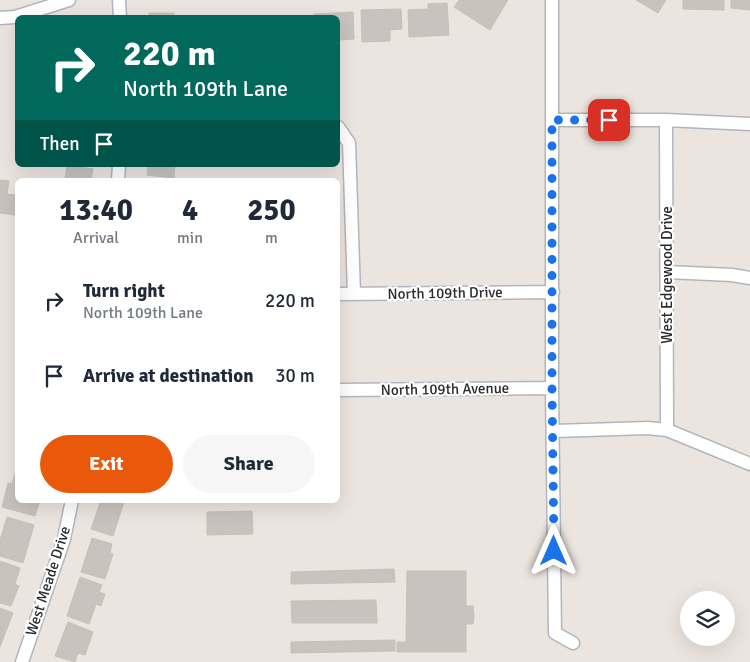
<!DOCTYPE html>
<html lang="en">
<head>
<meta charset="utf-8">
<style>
  :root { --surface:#fff; --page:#f6f6f7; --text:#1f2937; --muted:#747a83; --accent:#ea580c }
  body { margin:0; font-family:Signika,sans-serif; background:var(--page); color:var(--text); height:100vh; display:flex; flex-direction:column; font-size:19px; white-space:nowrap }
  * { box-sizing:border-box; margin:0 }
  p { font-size:16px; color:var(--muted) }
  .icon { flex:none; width:28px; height:28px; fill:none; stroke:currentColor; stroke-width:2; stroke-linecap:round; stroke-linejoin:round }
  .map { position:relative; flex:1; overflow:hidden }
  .panel { position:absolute; left:15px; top:178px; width:325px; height:325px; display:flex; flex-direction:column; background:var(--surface); border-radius:8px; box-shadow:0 5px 20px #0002 }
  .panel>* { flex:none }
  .top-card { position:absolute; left:15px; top:15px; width:325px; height:152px; border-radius:8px; box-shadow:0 5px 20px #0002; background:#00695c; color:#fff; overflow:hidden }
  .controls { position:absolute; left:680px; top:591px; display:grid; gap:10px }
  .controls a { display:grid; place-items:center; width:55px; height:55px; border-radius:50%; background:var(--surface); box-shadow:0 5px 20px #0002; font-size:25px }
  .pin { position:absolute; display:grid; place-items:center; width:42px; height:42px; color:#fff; margin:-21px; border-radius:10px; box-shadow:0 2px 8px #0006 }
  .me { position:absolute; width:55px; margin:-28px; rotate:0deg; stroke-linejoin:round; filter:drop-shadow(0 0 4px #0008) }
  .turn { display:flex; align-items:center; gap:18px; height:105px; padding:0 25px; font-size:22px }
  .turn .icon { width:65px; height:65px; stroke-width:2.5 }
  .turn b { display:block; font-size:35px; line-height:42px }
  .then { display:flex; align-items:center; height:48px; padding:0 25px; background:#0003; gap:10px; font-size:19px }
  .eta { display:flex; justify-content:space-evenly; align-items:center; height:85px; text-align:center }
  .eta b { font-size:30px; font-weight:700; line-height:35px }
  .button { display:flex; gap:10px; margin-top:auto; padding:10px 25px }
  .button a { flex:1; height:58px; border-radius:30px; background:var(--accent); color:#fff; font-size:20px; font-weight:700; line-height:58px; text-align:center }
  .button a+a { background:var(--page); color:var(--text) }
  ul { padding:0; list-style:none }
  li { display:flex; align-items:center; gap:15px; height:75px; padding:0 25px }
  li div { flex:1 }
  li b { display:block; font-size:19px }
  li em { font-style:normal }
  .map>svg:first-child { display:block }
</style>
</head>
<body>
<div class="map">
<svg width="750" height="662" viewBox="0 0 750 662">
  <rect width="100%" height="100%" fill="#ece5df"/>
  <path fill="#c8c3bd" stroke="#c7c0b8" d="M459 0H508L490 30 454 7Z
    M636 0H666L658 13Z
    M683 0H724V10L683 9Z
    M731 0H750V10L731 8Z
    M447 3 449 35 409 37 408 10 428 9V4Z
    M401 9 402 29 390 30V41L362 42 361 10Z
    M353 12 354 39 338 40V18H314V14Z
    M149 13H174V18H149Z
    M67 165 93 169 91 180H65Z
    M148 165H175L174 178 147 175Z
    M0 180 9 181 7 194 18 195 16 215 0 213Z
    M16 471H18V500H40L35 516 2 507 8 483 12 484Z
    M101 500H118L124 502 113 536 91 529Z
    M252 511 253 534 207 535V512Z
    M7 517 34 525 23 563 0 556V540Z
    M92 538 112 544 110 553 113 554 105 579 81 572Z
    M0 561 20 568 15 584 19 586 11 606 0 603Z
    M394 569 395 582 291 584V572Z
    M407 571H466V606H473L474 616 473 624H466V652H397V642H406Z
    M80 577 102 585 99 592 105 594 101 606 96 604 89 624 67 616Z
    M376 600 377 623H292L291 601Z
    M0 608 13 613 0 647Z
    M68 622 93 632 85 655 78 653 75 662 55 656Z
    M395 640V651L291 653V642Z"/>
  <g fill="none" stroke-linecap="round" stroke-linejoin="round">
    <g stroke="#b2b5bd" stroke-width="15">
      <path id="street" d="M119 0 120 18
        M552 0V388L555 633 573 643
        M0 18 15 17 69 0
        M552 120H666L750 124
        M666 120 667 430
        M338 127 349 143 354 294
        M118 180 119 165
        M667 272 732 275 750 278
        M338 294 553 292
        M338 390 552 388
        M554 431 648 428 667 430 750 464
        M22 662 64 539 72 500"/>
    </g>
    <use href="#street" stroke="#fff" stroke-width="12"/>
  </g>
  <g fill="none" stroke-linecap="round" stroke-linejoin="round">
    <path stroke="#1a73e8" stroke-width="9" stroke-dasharray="0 16.2" d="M554 551 552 388V120H609"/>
  </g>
  <g text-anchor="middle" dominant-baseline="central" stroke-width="4.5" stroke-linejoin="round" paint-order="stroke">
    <g font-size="15" fill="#2b2b2b" stroke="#fff">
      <text transform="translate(667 275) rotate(-90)">West Edgewood Drive</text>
      <text transform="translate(445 293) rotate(-1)">North 109th Drive</text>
      <text transform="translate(445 389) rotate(-1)">North 109th Avenue</text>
      <text transform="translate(48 581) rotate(-72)">West Meade Drive</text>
    </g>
  </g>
</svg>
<div class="controls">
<a><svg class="icon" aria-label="layers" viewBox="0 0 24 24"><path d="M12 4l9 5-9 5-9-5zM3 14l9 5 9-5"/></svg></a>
</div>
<div class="pin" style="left:609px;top:120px;background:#d93025"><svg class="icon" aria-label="arrive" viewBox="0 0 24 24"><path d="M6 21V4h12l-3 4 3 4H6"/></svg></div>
<svg class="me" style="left:554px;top:551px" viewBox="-20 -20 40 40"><path d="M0-17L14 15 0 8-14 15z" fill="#1a73e8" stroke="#fff" stroke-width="4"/></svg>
<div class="top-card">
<div class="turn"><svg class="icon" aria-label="right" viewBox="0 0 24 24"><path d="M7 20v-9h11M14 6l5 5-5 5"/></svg><div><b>220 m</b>North 109th Lane</div></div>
<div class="then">Then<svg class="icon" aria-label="arrive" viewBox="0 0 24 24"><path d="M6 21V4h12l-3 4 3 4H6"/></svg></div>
</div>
<section class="panel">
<div class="eta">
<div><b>13:40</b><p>Arrival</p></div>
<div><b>4</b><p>min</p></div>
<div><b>250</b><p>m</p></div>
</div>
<ul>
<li><svg class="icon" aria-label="right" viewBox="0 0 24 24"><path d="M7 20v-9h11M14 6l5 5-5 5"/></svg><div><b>Turn right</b><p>North 109th Lane</p></div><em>220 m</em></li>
<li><svg class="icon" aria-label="arrive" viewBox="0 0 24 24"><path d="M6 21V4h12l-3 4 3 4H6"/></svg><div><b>Arrive at destination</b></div><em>30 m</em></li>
</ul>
<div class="button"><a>Exit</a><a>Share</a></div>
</section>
</div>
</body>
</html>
